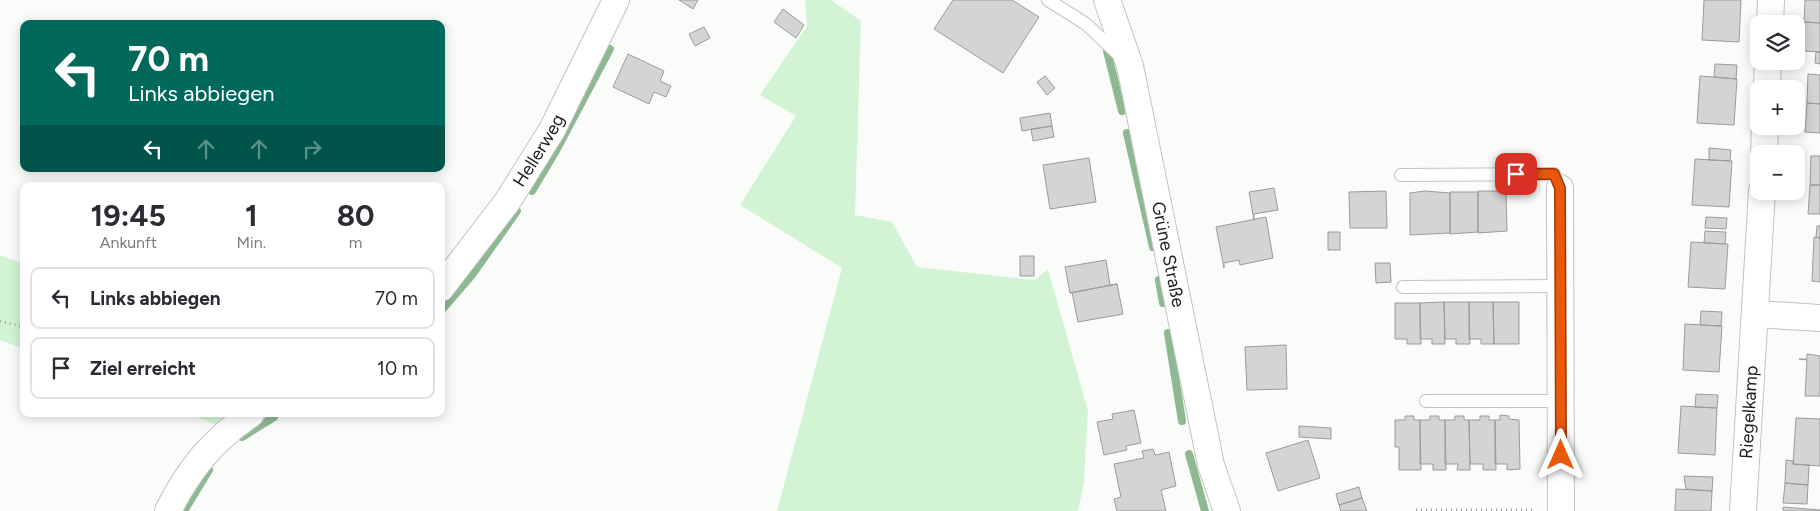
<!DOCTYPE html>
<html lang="de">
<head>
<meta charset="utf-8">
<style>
  :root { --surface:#fff; --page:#f7f7f7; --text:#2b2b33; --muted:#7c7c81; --line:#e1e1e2 }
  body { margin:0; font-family:Figtree,sans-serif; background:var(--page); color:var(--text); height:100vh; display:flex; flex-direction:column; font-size:19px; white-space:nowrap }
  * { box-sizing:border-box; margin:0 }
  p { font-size:16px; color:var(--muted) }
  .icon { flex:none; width:28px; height:28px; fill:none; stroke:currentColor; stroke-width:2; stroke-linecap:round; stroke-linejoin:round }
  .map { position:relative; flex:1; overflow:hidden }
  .sheet { position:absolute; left:20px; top:182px; width:425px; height:235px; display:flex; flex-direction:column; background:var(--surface); border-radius:10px; box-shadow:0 2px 12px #0003 }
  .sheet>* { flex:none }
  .top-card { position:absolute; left:20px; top:20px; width:425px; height:152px; border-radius:10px; box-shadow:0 2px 12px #0003; background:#00695c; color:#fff; overflow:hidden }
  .buttons { position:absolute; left:1750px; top:15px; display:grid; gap:10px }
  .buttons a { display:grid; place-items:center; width:55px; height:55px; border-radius:10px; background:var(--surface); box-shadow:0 2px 12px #0003; font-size:25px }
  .pin { position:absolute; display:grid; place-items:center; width:42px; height:42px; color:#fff; margin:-21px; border-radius:10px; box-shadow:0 2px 8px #0006 }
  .me { position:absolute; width:55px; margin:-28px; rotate:0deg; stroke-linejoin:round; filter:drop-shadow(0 0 4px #0008) }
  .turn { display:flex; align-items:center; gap:18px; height:105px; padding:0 25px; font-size:22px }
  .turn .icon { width:65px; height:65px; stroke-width:2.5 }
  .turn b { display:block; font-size:35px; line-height:42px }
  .lanes { display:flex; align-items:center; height:48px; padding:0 25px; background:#0003; justify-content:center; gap:25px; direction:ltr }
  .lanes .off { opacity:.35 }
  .eta { display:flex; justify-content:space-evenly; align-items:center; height:85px; text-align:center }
  .eta b { font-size:30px; font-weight:700; line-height:35px }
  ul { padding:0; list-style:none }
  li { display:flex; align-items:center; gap:15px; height:62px; margin:0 10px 8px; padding:0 15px; border:2px solid var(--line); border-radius:10px }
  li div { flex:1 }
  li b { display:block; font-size:19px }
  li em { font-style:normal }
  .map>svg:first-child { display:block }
</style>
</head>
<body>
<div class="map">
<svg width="1820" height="511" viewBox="0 0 1820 511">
  <rect width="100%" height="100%" fill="#f9fcf9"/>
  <path fill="#d3f4d4" d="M805 0H831L861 21 855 215 892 222 917 267 1035 280 1048 269 1088 411 1084 482 1078 511H777L842 268 740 205 796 116 760 95 807 26Z
    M0 255 24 264V349L0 340Z
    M189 414H232L215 424Z"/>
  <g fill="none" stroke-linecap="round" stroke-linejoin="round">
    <path stroke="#8eb891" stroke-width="8" d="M1107 51 1122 111
      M1127 133 1153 247
      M532 191 557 149 610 49
      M1159 280 1163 303
      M441 311 472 275 517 211
      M1168 333 1182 421
      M242 437 274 417
      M1189 454 1205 511
      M184 511 209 470"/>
  </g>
  <path fill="#d2d5d2" stroke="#9a9c9a" d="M679 0H698L693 9Z
    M953 0H1012L1039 17 1003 73 934 29Z
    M1704 0H1741L1739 42 1702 40Z
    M1805 0H1820V23L1804 22Z
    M783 9 804 25 796 38 774 22Z
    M1804 22 1820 23V52L1802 51Z
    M704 27 710 38 695 46 689 34Z
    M1816 52H1820V64L1815 63Z
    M628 54 664 71 660 81 671 86 666 97 654 92 649 104 613 87Z
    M1715 64 1737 65 1736 79 1714 77Z
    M1808 74 1820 75V104L1807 103Z
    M1045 76 1055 88 1047 95 1037 82Z
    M1700 76 1737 79 1734 125 1697 123Z
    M1807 103 1820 104V133L1805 132Z
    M1050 113 1052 126 1022 131 1020 118Z
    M1052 126 1054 137 1033 141 1031 129Z
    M1709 148 1731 150 1730 161 1709 160Z
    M1811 156H1820V185H1810Z
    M1089 158 1096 202 1050 209 1043 165Z
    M1695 159 1732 161 1729 207 1692 205Z
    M1810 185H1820V214H1808Z
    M1274 188 1278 210 1254 214V220L1249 192Z
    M1386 191 1387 228H1350L1349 192Z
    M1425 191 1450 193V233L1410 235V193Z
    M1478 191H1506L1507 231 1478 233Z
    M1450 192H1478V232L1450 234Z
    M1266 217 1273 258 1240 265 1239 260 1224 263V268L1216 227Z
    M1706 217 1727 218 1726 229 1705 228Z
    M1817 226H1820V238L1816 237Z
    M1705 231 1726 232 1725 244 1704 243Z
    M1328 232H1340V250H1328Z
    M1814 237 1820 238V282L1812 281Z
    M1691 242 1728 244 1725 289 1688 287Z
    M1020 256H1034V276H1020Z
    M1106 260 1110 285 1117 284 1070 293 1065 267Z
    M1375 263H1390L1391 282 1376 283Z
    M1117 284 1123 314 1078 322 1072 292 1070 293Z
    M1444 302 1445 344H1432V339H1420V303Z
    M1444 302H1469L1470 344H1456V339H1445Z
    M1469 302H1493L1494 344H1481V339H1469Z
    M1493 302H1519V344H1494Z
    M1395 303H1420L1421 344H1407V339H1395Z
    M1701 311 1722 312 1721 326 1700 325Z
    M1685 324 1722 326 1719 372 1683 370Z
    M1286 345 1287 389 1247 390 1245 347Z
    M1807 354 1820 356V396H1805L1807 360 1799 359H1807Z
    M1696 394 1718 395 1717 408 1695 407Z
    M1681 406 1717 408 1715 455 1678 453Z
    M1134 410 1141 443 1126 446 1127 450 1104 455 1097 422 1113 419 1112 414Z
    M1500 415 1509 416V419L1519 420 1520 469 1507 470V464H1495V420H1500Z
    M1405 416H1414V420H1420L1421 470H1399V447H1395V420H1405Z
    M1430 416H1439V420H1445L1446 470H1433V464H1420V420H1430Z
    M1455 416H1464V420H1469L1470 470H1457L1458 464H1445V420H1455Z
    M1480 416H1489V420H1495L1496 470H1483V464H1470L1469 420H1480Z
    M1796 418 1820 419V466L1793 464Z
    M1299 426 1331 428V439L1299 437Z
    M1308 440 1320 478 1278 491 1266 453Z
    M1153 449 1155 455 1169 452 1176 486 1161 490 1166 511H1117L1114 499 1121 497 1114 464 1144 458 1142 451Z
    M1786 460 1793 461V464L1809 465 1808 485 1785 483Z
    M1684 476 1713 477 1712 491 1686 489Z
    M1785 483 1808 485 1807 504 1783 503Z
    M1359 487 1362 498 1339 505 1336 494Z
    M1676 489 1712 491 1711 511H1675Z
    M1362 498 1367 511H1341L1339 505Z
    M1783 507 1820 510V511H1783Z"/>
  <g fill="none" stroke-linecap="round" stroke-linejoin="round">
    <g stroke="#c1c4c1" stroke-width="14">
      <path id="service" d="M1048 0 1086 24 1122 58
        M1401 175 1554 174 1560 188
        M1403 287 1561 286
        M1426 401H1561"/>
    </g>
    <g stroke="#c1c4c1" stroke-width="28">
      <g id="minor">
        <path id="s1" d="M1107 0 1130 66 1211 465 1227 511"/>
        <path d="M1770 24 1771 0"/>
        <path d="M1767 89 1768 61"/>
        <path d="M1764 154 1765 126"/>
        <path d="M1560 188 1561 511"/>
        <path id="s2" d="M441 288 507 202 552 130 616 0"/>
        <path d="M1756 314 1820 318"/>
        <path d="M168 511C189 469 212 441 251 414"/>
        <path id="s3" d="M1743 511 1762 191"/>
      </g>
    </g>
    <path stroke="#9c9e9c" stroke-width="3" stroke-dasharray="1 4" stroke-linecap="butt" d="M0 321 24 327
      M1416 510H1535"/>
    <use href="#service" stroke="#fff" stroke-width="12"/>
    <use href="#minor" stroke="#fff" stroke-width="26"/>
  </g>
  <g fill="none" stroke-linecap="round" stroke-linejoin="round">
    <g stroke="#983908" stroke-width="12">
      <path id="route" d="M1516 174H1554L1560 188 1561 455"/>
    </g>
    <use href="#route" stroke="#ea580c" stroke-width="9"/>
  </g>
  <g text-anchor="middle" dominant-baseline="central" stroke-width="4" stroke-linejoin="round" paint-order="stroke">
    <g font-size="18" fill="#1c1d1c" stroke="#fff">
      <text stroke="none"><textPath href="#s2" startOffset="169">Hellerweg</textPath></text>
      <text stroke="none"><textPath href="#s1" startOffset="262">Grüne Straße</textPath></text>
      <text stroke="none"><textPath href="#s3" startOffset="99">Riegelkamp</textPath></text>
    </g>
  </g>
</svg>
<div class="buttons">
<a><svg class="icon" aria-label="layers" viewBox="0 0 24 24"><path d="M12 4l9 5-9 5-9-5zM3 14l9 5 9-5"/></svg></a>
<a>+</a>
<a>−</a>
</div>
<div class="pin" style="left:1516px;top:174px;background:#d93025"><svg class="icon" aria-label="arrive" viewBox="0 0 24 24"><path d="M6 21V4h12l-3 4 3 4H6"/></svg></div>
<svg class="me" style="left:1561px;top:455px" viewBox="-20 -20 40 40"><path d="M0-17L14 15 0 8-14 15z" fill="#ea580c" stroke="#fff" stroke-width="4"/></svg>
<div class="top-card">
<div class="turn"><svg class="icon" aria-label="left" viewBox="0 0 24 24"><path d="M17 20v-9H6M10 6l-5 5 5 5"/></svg><div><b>70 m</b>Links abbiegen</div></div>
<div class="lanes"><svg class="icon" aria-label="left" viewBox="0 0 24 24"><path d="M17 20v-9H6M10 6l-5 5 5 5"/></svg><svg class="icon off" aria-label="ahead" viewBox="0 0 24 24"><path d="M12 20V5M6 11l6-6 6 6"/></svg><svg class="icon off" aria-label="ahead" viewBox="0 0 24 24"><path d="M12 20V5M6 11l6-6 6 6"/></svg><svg class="icon off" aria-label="right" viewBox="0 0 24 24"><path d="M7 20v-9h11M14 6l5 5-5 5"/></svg></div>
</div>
<section class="sheet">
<div class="eta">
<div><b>19:45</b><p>Ankunft</p></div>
<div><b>1</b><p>Min.</p></div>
<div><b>80</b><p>m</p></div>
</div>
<ul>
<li><svg class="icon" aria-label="left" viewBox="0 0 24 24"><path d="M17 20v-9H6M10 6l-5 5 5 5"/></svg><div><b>Links abbiegen</b></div><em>70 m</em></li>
<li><svg class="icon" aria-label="arrive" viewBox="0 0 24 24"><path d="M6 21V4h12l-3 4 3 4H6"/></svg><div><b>Ziel erreicht</b></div><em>10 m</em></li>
</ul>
</section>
</div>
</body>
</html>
